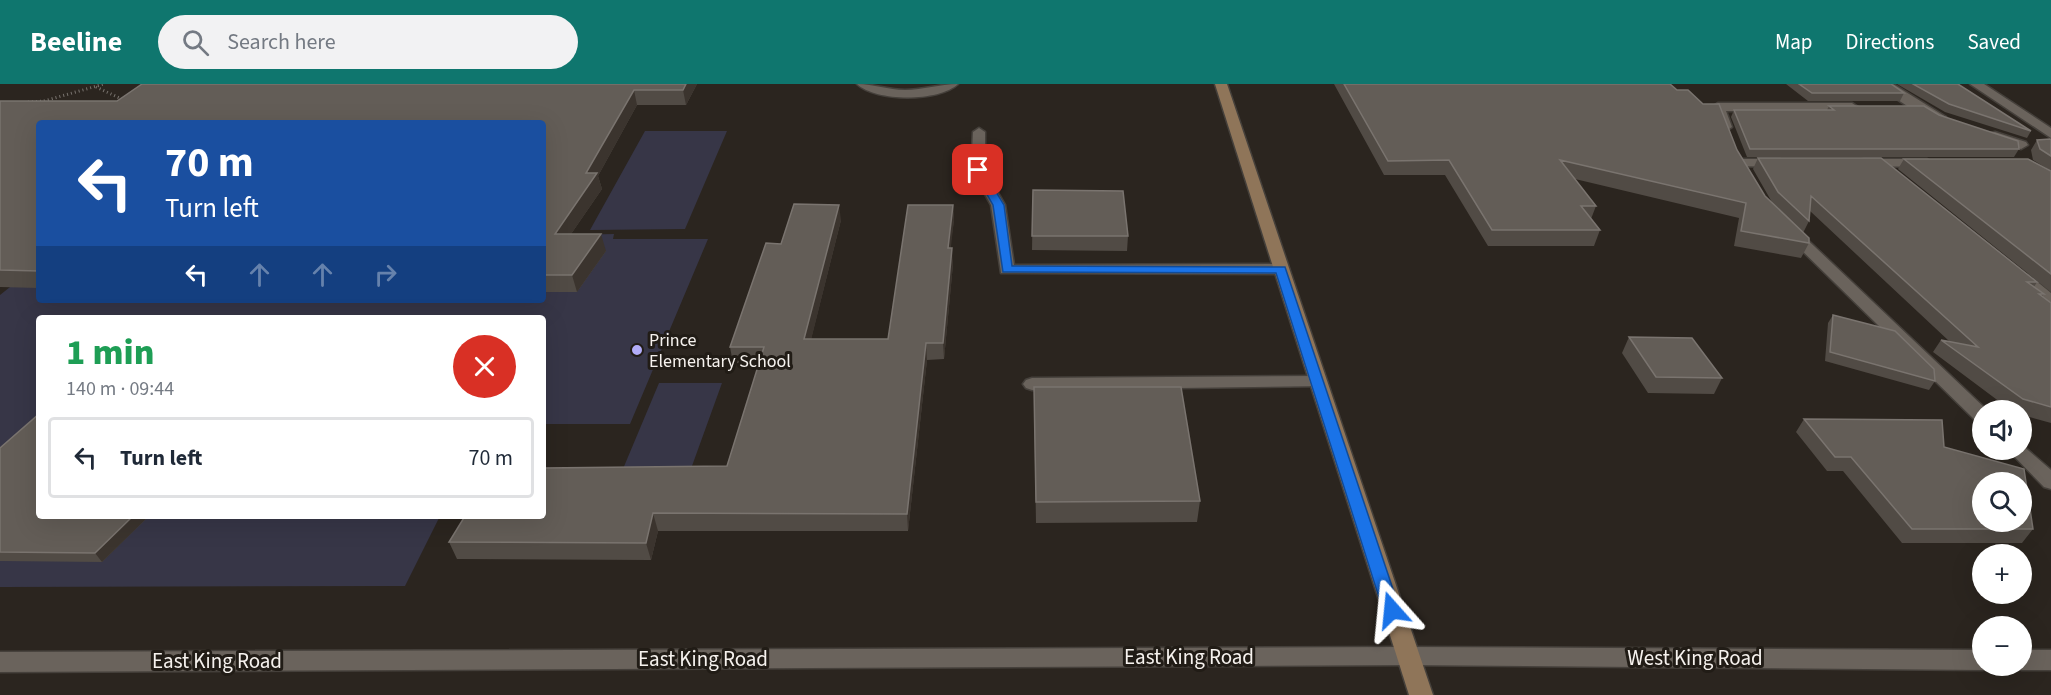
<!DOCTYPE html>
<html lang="en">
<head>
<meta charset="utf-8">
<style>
  :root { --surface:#fff; --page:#f2f2f3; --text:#1f2937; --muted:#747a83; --line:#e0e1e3; --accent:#0f766e }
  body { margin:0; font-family:"Source Sans 3",sans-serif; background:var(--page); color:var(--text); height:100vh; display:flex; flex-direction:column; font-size:22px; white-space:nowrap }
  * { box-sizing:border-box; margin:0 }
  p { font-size:20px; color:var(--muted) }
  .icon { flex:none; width:33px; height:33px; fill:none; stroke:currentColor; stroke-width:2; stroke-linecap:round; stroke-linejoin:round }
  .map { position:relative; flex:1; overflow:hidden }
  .panel { position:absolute; left:36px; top:231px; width:510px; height:204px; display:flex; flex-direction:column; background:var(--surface); border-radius:6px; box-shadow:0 6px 24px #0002 }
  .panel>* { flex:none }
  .banner { position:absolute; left:36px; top:36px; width:510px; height:183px; border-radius:6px; box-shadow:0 6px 24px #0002; background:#1a4fa0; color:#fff; overflow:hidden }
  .controls { position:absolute; left:1972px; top:316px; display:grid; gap:12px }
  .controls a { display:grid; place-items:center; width:60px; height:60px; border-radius:50%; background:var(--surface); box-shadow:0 6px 24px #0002; font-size:30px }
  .pin { position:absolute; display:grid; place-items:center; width:51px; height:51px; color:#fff; margin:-26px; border-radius:12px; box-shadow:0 3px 9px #0006 }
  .me { position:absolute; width:66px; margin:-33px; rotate:342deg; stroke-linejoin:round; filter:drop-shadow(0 0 4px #0008) }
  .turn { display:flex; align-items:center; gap:21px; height:126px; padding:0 30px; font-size:27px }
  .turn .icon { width:78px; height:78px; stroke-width:2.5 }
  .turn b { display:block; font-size:42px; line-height:51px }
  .lanes { display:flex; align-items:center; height:57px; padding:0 30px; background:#0003; justify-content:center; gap:30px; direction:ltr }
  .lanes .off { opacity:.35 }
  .round { display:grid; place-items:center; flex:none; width:63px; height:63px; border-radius:32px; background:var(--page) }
  .headline { display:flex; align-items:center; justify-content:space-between; height:102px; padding:0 30px }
  h1 { font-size:36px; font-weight:800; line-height:45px; color:#1e9e55 }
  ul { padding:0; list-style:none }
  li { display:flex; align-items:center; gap:18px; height:81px; margin:0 12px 9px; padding:0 18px; border:3px solid var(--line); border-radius:6px }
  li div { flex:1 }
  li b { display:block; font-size:22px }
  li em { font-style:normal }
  header { display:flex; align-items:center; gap:36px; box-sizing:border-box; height:84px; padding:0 30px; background:var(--accent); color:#fff }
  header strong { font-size:28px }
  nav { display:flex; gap:33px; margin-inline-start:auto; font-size:21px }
  .search { width:420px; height:54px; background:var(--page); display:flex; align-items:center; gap:15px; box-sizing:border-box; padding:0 21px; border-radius:33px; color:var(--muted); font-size:22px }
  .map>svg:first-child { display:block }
</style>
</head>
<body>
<header>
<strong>Beeline</strong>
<div class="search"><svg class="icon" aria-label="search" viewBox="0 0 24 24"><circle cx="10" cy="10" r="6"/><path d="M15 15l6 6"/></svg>Search here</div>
<nav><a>Map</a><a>Directions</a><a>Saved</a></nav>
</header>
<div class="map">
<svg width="2051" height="611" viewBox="0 0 2051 611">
  <rect width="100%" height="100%" fill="#2b251f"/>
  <path fill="#373647" d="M645 47H727L685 145 590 146Z
    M543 95 569 151 614 150 613 155H708L630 340H543V234H39V432H440L405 502 0 503V211L39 180V216H543Z
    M659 299H722L688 393 620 392Z"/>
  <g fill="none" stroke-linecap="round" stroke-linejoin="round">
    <g stroke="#45403b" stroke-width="3">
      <path id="lane" d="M857 0C874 0 888 6 905 6 923 6 940 0 958 0 939 18 876 18 857 0Z
        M1879 0H1893L1946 33 1940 37C1920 31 1893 15 1879 0Z
        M1970 0H1984L2051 44V54Z
        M1718 19H1852L1858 23 1852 27H1726L1732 43 1726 47 1720 43 1712 23Z
        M979 44 985 48V86L1005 121 1014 181 1281 180 1289 185 1281 190 1001 189 991 121 971 86 973 48Z
        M1995 48 2026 58 2028 61 2021 65 1990 55 1989 52 1990 49Z
        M1740 75H1780L1787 79 1780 83 1735 82 1733 79 1735 76Z
        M1864 75H1927L1934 79 1927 83 1859 82 1857 79 1859 76Z
        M1790 143 1795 144 1988 327H1983V339L1976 337 1785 150 1783 147 1785 144Z
        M2024 190 2030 192 2051 209V222L2045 220 2018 198 2016 195Z
        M1318 292 1324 294 1327 298 1324 302 1032 306 1026 304 1023 300 1026 296 1032 294Z
        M2022 361 2051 386V405L2044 403 2008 366H2022Z"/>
    </g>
    <g stroke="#45403b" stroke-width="3">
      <path id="street" d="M1407 563 1983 566V582H1992L1983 586 1407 581 0 588V568Z
        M2022 566H2051V586H2022L2014 583 2022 582Z"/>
    </g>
    <g stroke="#45403b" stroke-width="3">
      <path id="secondary" d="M1215 0H1227L1433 611H1409Z"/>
    </g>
    <path stroke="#79746f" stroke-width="3" stroke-dasharray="1 3" stroke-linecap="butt" d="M96 3 126 17
      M28 18 44 17 104 0"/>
    <use href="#lane" fill="#6a635c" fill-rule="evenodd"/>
    <use href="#street" fill="#6a635c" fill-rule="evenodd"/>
    <use href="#secondary" fill="#8f7559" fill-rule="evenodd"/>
  </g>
  <path fill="#514b45" d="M142 0H697L686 21H637L598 92 602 105 571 150 606 167 577 208H543V39H39V204L0 203V17H117Z
    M1334 0H1670L1737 66 1765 112 1809 159 1801 174 1734 162 1739 134 1575 95 1596 122 1591 135 1600 146 1594 162H1488L1445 91H1384Z
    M1786 0H1891L1904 9 1900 17H1808Z
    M1897 0H1958L2031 47 2027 54 1945 28Z
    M1829 22 1939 31 2019 65 2014 73H1747L1731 33 1734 26H1827Z
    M2037 56H2051V87L2033 76 2031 66Z
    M1758 74 2037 198 2034 203 2044 210 2042 212 2051 219V339L2022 331V327H2012L1933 268 1941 256 1949 257 1810 127 1809 137 1803 149 1773 120 1753 85Z
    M1904 75 2051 87V208L1898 85Z
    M1033 106 1128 152 1127 167 1032 166Z
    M953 121 954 136 950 164 953 180 944 275 927 276 908 447H658L651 476 457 475 449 458 727 382 759 279H733L730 263 781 160 841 136 811 255H888Z
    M1833 231 1935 297 1929 306 1825 277 1828 239Z
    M1629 253 1722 294 1714 310 1648 309 1622 269Z
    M1034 324 1200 417 1197 438 1036 439Z
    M1804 335 1944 363 2033 445 2022 459H1902L1843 387H1827L1796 348Z
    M0 364 39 432H149L102 478 0 477Z"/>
  <path fill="#3b342e" d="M686 0H697L686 21 683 6Z
    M634 6 637 21 598 92 602 105 560 166 555 150 586 89Z
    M839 121 841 136 807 272 804 255Z
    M953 121 954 136 949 180 948 164Z
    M601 150 606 167 577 208 572 191Z
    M952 164 953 180 944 275 943 259Z
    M926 259 927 276 908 447 907 430Z
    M653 429 658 447 651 476 646 459Z
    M133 432H149L102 478 95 469Z"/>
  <path fill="#635d57" stroke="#7a746f" stroke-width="1.5" fill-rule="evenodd" d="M142 0H686L683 6H634L586 89H597L555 150H601L572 191H543V39H39V187L0 186V17H117Z
    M1344 0H1670L1677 6H1688L1703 20H1719L1737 66 1765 112 1809 154V159L1741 147 1746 119 1560 76 1596 122H1581L1600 146H1492L1449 76 1388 77Z
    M1799 0H1891L1904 9H1812Z
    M1913 0H1958L2031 47 1949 20Z
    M1829 22H1924L1939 31 2018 57 2019 65H1750L1734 26H1834Z
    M2050 55 2051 56V72L2040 65 2037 56Z
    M1758 74H1881L2037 198H2027L2044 210H2039L2051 219V323L2023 315 1941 256 1978 263 1811 112 1809 137 1778 108Z
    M1904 75H2028L2051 87V190Z
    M1033 106 1123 107 1128 152H1032Z
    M794 120 839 121 804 255H888L908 121H953L948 164H952L943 259H926L907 430 653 429 646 459 449 458 465 432H543V384L727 382 764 263H730L766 159 781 160Z
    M1833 231 1895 247 1934 285 1935 297 1830 268Z
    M1629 253 1692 254 1722 294 1656 293Z
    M1034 303H1181L1200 417 1036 418Z
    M39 330V432H133L95 469 0 468V364Z
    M1804 335 1942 336 1944 363 2024 385 2033 445H1912L1851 373H1835ZM1983 399H2022V438H1983Z"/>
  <path fill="#1a73e8" stroke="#114b97" stroke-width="1.5" d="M978 83 983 86 1004 121 1012 182 1285 183 1400 526 1398 531 1392 533 1386 531 1383 526 1276 189 1003 188 993 121 973 86Z"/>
  <circle fill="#b2adf9" stroke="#211c16" stroke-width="2" cx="637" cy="266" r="6"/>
  <g text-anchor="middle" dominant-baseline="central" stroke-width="6" stroke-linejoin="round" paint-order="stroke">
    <g font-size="18" fill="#f6f2ee" stroke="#211c16" text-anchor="start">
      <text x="649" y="256">Prince<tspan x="649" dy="21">Elementary School</tspan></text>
    </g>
    <g font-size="21" fill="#f6f2ee" stroke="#211c16">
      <text x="1189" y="573">East King Road</text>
      <text x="1695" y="574">West King Road</text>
      <text x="703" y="575">East King Road</text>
      <text x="217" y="577">East King Road</text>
    </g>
  </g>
</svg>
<div class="controls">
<a><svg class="icon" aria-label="sound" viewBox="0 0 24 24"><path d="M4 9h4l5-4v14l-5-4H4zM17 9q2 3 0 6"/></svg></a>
<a><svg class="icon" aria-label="search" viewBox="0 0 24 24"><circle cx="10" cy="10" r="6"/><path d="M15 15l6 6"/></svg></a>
<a>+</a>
<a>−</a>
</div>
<div class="pin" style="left:978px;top:86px;background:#d93025"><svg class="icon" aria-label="arrive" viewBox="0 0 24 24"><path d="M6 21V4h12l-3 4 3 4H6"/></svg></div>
<svg class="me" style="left:1392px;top:526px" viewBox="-20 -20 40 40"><path d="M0-17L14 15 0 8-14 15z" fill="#1a73e8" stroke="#fff" stroke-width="4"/></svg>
<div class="banner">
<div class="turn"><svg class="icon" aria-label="left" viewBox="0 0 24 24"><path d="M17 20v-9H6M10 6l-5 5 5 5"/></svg><div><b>70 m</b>Turn left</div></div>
<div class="lanes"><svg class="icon" aria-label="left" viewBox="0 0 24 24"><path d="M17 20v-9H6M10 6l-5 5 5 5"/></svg><svg class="icon off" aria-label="ahead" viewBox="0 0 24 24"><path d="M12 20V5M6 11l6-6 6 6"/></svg><svg class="icon off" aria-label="ahead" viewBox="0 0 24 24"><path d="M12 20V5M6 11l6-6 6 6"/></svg><svg class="icon off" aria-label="right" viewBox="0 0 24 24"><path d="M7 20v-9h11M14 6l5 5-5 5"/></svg></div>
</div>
<section class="panel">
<div class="headline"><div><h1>1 min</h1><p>140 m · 09:44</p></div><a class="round" style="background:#d93025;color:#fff"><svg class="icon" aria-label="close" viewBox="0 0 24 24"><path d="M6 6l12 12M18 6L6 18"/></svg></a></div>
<ul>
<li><svg class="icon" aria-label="left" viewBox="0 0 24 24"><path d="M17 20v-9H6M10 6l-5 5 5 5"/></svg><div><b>Turn left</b></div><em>70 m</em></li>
</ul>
</section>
</div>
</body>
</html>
